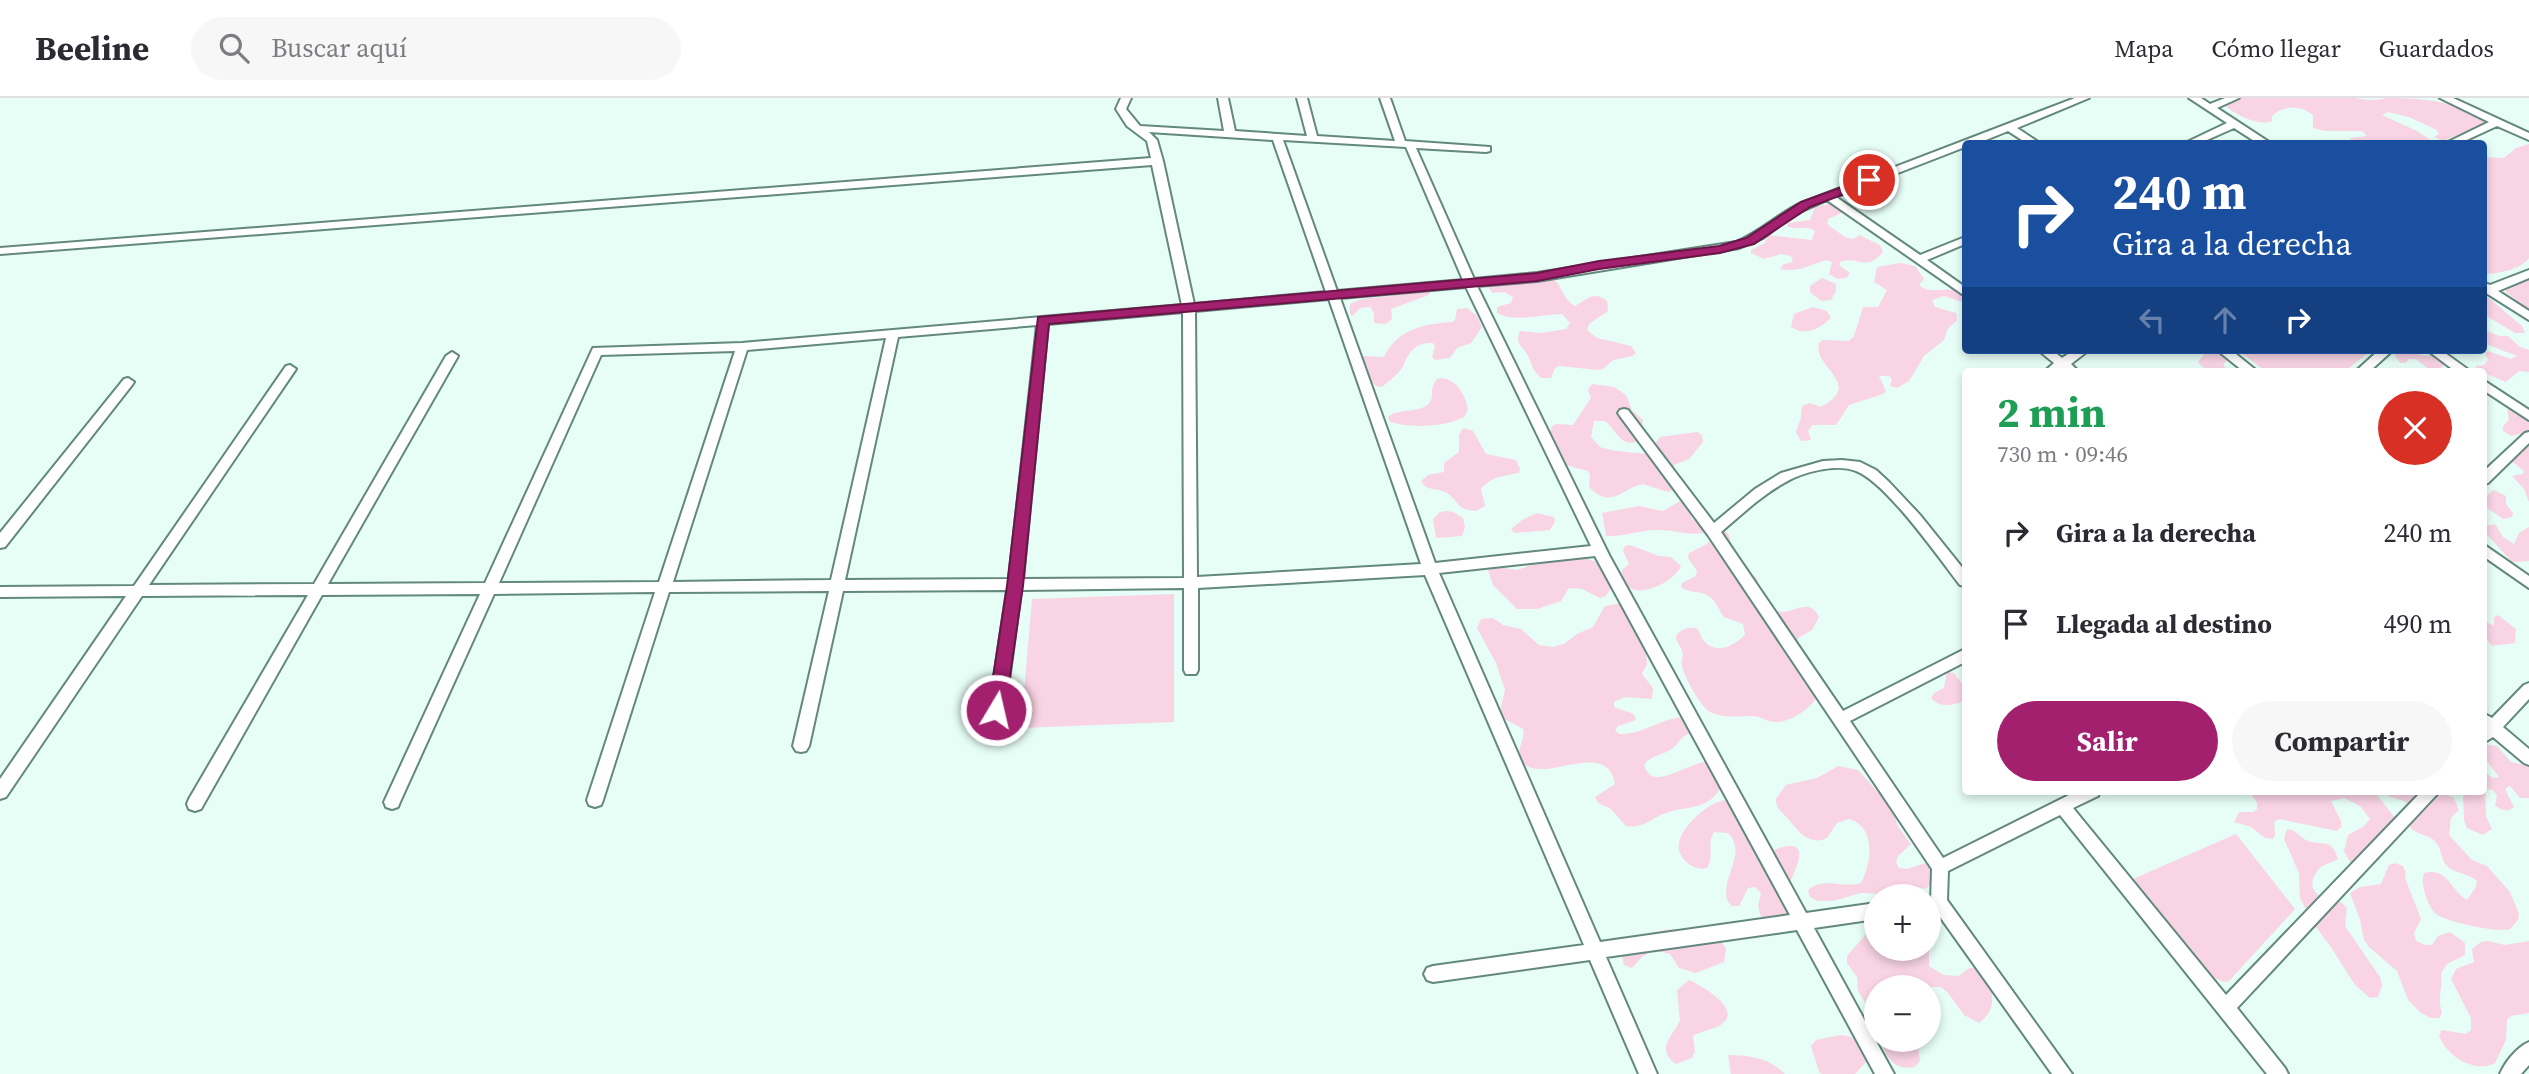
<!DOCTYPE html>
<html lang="es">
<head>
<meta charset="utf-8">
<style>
  :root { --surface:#fff; --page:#f7f7f7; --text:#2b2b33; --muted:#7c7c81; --line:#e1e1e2; --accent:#a3206f }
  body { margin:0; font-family:"Source Serif 4",serif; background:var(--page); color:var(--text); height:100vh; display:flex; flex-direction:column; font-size:26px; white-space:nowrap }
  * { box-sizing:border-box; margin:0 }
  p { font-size:23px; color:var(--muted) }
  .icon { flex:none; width:38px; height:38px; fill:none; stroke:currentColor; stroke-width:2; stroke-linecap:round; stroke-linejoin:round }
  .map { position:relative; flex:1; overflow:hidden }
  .sheet { position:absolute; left:1962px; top:270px; width:525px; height:427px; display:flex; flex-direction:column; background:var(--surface); border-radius:7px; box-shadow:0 4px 10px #0003 }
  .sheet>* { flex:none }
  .hud { position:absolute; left:1962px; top:42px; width:525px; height:214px; border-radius:7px; box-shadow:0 4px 10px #0003; background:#1a4fa0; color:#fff; overflow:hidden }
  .controls { position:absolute; left:1864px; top:786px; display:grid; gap:14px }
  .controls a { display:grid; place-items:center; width:77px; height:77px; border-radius:50%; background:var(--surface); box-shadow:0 4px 10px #0003; font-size:35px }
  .pin { position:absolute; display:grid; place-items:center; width:60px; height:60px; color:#fff; margin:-30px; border:4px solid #fff; border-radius:50%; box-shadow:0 2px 7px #0007 }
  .me { position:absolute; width:77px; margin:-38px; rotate:9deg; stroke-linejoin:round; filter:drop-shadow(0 0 5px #0008) }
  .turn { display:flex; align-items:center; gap:24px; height:147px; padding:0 35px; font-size:32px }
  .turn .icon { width:91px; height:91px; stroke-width:2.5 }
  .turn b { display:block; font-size:49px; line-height:60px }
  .lanes { display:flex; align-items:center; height:66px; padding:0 35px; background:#0003; justify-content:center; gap:35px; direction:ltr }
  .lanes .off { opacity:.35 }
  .round { display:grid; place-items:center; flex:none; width:74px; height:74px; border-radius:37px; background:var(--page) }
  .head { display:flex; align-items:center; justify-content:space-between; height:119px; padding:0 35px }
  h1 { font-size:42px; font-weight:700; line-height:52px; color:#1e9e55 }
  .cta { display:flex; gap:14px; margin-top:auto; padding:14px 35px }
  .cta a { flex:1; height:80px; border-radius:42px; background:var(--accent); color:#fff; font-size:28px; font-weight:700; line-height:80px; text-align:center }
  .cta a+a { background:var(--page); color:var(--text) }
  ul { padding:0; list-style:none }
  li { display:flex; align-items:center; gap:21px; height:91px; padding:0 35px }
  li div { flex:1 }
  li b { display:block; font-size:26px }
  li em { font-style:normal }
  header { display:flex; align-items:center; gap:42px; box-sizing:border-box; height:98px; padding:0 35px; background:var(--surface); border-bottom:2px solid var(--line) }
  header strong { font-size:33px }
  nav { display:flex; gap:38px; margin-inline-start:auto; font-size:24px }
  .search { width:490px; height:63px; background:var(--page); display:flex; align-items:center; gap:18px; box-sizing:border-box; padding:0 24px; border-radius:38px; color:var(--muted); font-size:26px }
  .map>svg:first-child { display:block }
</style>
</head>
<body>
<header>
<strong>Beeline</strong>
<div class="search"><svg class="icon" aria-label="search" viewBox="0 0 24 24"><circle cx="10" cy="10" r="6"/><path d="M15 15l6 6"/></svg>Buscar aquí</div>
<nav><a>Mapa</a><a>Cómo llegar</a><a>Guardados</a></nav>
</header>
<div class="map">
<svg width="2529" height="976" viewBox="0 0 2529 976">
  <rect width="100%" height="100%" fill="#e6fef6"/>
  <path fill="#f9d4e4" d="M2234 0H2355C2368 3 2377 2 2388 0 2423 0 2455 3 2484 21V26L2443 43 2434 39 2439 36 2437 32 2409 19 2388 14 2382 17 2417 33 2435 45H2352L2349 44 2351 40 2367 38 2362 33H2324L2313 30V17C2300 7 2284 7 2272 18V23C2261 29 2235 17 2226 8Z
    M2529 46V160C2520 172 2498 176 2483 176V59L2504 60 2516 50Z
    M1833 105 1846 113 1828 121 1827 126 1845 139 1854 141 1859 137 1880 147 1883 154C1865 175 1859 157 1840 164L1839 167 1850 175 1846 180 1837 181 1829 176 1832 164 1827 162C1811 166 1799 175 1780 171L1784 166 1793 164 1791 158 1781 156 1764 161 1751 155V152L1765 145 1768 137 1812 142 1815 133C1807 127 1796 133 1787 128L1788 125 1810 122 1815 109Z
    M1900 165 1915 168 1924 181 1919 187C1931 198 1950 187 1965 194V205L1944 198 1932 202 1935 209 1956 215 1957 222 1947 232 1944 242 1924 258 1909 283 1897 290 1890 288 1892 281 1889 278H1879L1886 293 1883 296 1849 307 1836 327H1812L1808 333 1811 342 1801 343 1796 334 1801 320 1802 308 1810 305 1821 309C1865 285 1812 270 1819 245L1823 242 1849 243 1854 238 1863 209H1878L1887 192 1874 184 1877 169Z
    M2529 177V212L2506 194V187Z
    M1549 178C1563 185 1561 200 1575 208 1587 202 1593 192 1607 203L1608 213 1589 226 1587 232 1597 240 1631 248 1636 255 1633 258 1613 262 1603 271 1598 272 1559 268 1555 270 1551 280H1541C1533 273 1533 269 1529 260 1524 248 1514 248 1520 233L1541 235 1566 231 1570 225 1562 216C1540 216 1517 225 1497 215V209L1511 205 1513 199 1504 194 1492 195 1488 189 1490 186Z
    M1822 180 1836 186V193L1831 202 1821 203 1810 194V188Z
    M1426 183 1433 188 1429 197 1391 211 1392 221 1386 226 1374 225V215L1370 209 1360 210 1353 218 1350 216V206C1366 197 1380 201 1395 197 1407 193 1413 185 1426 183Z
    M2483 195 2522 228 2525 235H2515L2483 216Z
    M1813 209 1827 213 1831 220C1819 231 1806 239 1791 229L1794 216Z
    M1467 210 1477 218 1482 229 1471 245 1457 250 1450 260 1435 262 1432 259 1435 248 1433 245C1414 245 1410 253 1403 268 1401 274 1387 285 1382 289L1376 288 1365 276 1361 261 1364 258 1384 259C1397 232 1422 226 1452 224L1455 222 1457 211Z
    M2483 231 2499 238H2508L2520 249 2529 252V274L2519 273 2506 284 2477 272 2476 268 2484 267 2488 262 2485 255 2488 253 2511 261 2517 258 2483 245Z
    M2223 252 2229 260 2223 267 2229 273C2218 273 2205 274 2198 264L2207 253Z
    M2238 252H2372L2345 273H2265Z
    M2399 252C2412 252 2422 261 2433 256L2443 259V269L2430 272 2416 261H2409L2406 265H2400L2395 258Z
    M1442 280C1457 282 1466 297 1468 312L1464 319C1446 329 1407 331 1389 323L1388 319C1398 309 1424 317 1431 302 1434 295 1429 292 1437 281Z
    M1592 286 1614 289 1626 297 1632 312 1643 322 1640 342C1622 352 1617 333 1605 323H1594L1591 339 1600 349C1607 352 1643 357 1649 355L1660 339 1697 334 1702 337 1703 344 1689 361 1674 367 1672 374 1678 390 1668 394 1643 386C1620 391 1612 412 1589 389L1590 377 1588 373 1554 364 1542 349 1553 327 1557 326 1573 327 1591 300 1588 292Z
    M2512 310 2529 322V334L2511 338 2503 333V329L2509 321 2507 311Z
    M1463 330 1473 333 1486 356 1516 362 1520 371 1519 375C1503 378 1492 378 1481 391L1485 408 1476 413C1456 412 1459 403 1447 395 1437 389 1427 394 1421 383L1428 377 1444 374V365L1459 354V337Z
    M2529 342V404L2524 391 2512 378 2523 376 2524 373 2509 361 2523 354 2524 347Z
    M2494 392 2506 398V406L2513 415 2512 419 2503 421 2483 407V400Z
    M1680 403 1685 404 1692 421 1705 430 1704 435C1688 438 1673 431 1657 432 1639 432 1624 439 1606 438L1602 415 1639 408 1663 413Z
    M1446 413 1453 414 1463 420 1465 429 1462 438 1436 440 1433 421 1440 414Z
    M1537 415 1554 419 1555 424 1550 432 1514 435 1511 431 1522 422Z
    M2495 426 2503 439 2514 446 2519 435 2529 429V463L2512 464 2483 432 2485 428Z
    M1720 432 1726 433 1729 437 1739 472 1756 479 1758 484 1748 496 1750 501C1758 505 1768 510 1777 513 1793 518 1808 497 1819 519L1812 532 1798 540 1795 550 1814 574 1820 577C1829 598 1798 622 1779 624 1770 625 1762 619 1753 618 1739 618 1724 621 1710 614 1700 608 1685 580 1682 568 1681 562 1684 558 1682 552 1680 547 1676 544 1676 538 1681 531 1687 529 1696 530 1701 534 1700 539 1705 544 1716 557 1737 547 1745 536L1743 526 1724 519C1719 513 1717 504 1710 499 1702 492 1690 496 1681 489L1682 485 1696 478 1697 473 1688 460 1689 455 1707 446Z
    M1630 447 1659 458 1671 459 1681 468C1672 488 1622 509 1622 472L1629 466 1623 453 1625 448Z
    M1577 459C1603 463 1601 467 1612 489L1606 498 1600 500 1582 491 1569 490 1561 503 1537 511H1517L1493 487 1488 472 1492 468 1517 472 1552 460Z
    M1174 496V624L1021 630 1032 501Z
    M1622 505 1654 548 1646 556 1647 566 1642 576 1653 590 1652 601 1625 599 1614 604V609L1634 616 1636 622 1618 628 1615 632 1619 636C1644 637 1662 619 1686 619L1693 634C1678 639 1681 645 1670 652 1660 658 1651 657 1644 667 1655 701 1696 651 1725 666 1728 682 1718 700 1703 706 1692 711 1678 710 1666 715 1651 720 1643 731 1626 728L1611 711 1598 705 1595 699 1615 686C1607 637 1538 691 1521 662 1515 652 1526 642 1523 631L1499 618 1505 592 1496 565 1477 530 1481 521 1493 520 1503 527 1521 531 1539 547 1553 549 1564 546 1577 536 1593 529 1605 508Z
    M2498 517 2516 531 2515 545 2492 548C2485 540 2483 532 2483 522L2494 528V519Z
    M1947 574 1954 575 1965 590V603C1953 607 1941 611 1931 600L1934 595 1944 590Z
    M2483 646 2497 648 2511 664 2529 668V700H2520L2510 688 2505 691 2514 709C2507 715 2502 712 2495 708L2497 698 2493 692 2485 691 2486 718 2492 731 2483 737 2467 730 2464 722 2463 693H2483V673L2493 680 2499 679 2483 658Z
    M1838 668 1858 672 1892 710 1898 729 1911 746 1898 758 1896 764 1899 770 1907 771 1925 765 1932 769 1934 782 1926 791 1902 786 1884 796 1861 795 1833 803H1818L1810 799 1808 792C1824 778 1843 791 1861 785 1872 764 1876 729 1849 721L1837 725 1827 740C1811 748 1799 735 1790 723 1784 715 1776 713 1776 701L1786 687 1817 680Z
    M2249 693H2374L2395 720 2391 729 2357 762 2350 764 2344 753 2348 737 2363 729 2370 721 2360 708 2344 700 2331 703 2341 723V729L2337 733 2279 721 2274 724 2275 736 2273 741 2265 740 2251 729 2234 724 2239 714H2253L2257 711V705Z
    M2381 693H2439L2454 700 2459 712 2451 720 2449 737 2472 762 2487 768 2510 794 2519 816 2518 822 2510 831C2497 835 2447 824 2436 816 2428 809 2420 786 2424 775 2448 769 2450 792 2467 802L2476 789 2477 783C2469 776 2461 776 2451 771 2441 765 2443 756 2438 747 2432 736 2417 738 2410 729 2410 692 2403 709 2381 693Z
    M1726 702 1733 705 1768 755C1773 753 1777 750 1783 749 1816 741 1789 781 1787 793 1785 803 1789 811 1786 820L1767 825 1761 819 1758 808 1761 795 1755 789 1748 790 1739 808H1732L1727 802C1721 778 1748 755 1728 735L1714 734C1706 746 1715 758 1707 770 1694 774 1676 760 1679 745 1681 729 1709 703 1726 702Z
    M2287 731C2297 732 2298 738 2306 742 2321 749 2331 738 2338 761 2331 765 2323 766 2318 772 2302 793 2323 803 2341 804L2347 810 2345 828 2380 879 2382 887 2378 899 2370 900 2355 887 2331 849 2315 828 2300 800 2299 775 2284 741Z
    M2236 736 2295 811 2229 883 2224 884 2213 879 2133 781Z
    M2395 765 2403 768 2406 775 2405 780 2421 821 2414 835 2416 843 2425 847H2432L2438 838 2450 834 2465 845V857L2447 866 2441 875C2443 889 2437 901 2442 915L2439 920H2431L2421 915 2408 902 2397 873 2369 849 2364 842 2360 822 2350 795 2360 789 2381 786 2389 767Z
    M1876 825V850H1928L1929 845V868L1944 877 1959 878 1969 870H1976L1996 888 1992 893C1993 909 1991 915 1979 925L1964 917 1948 895 1941 889H1876V922L1858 893 1857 879 1847 865V858Z
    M1676 831 1689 841 1721 844 1726 850 1724 864 1696 875 1679 870 1670 856 1654 852 1642 859 1632 870 1624 867C1614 837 1656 833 1676 831Z
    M2488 843 2505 847 2529 843V915L2511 918 2507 922 2506 942 2495 965C2475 976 2446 958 2439 937L2442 932 2466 936 2471 932V920L2451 881 2456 871 2474 864 2472 851 2481 844Z
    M1689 882C1701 887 1740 910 1724 924 1717 932 1702 932 1693 938L1695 953 1692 960 1676 966C1655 952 1672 938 1680 923L1677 892Z
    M1840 937C1855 937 1866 948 1867 963L1855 976H1822L1819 974 1811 948 1816 942Z
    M1881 942H1917L1920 963 1915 969C1894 973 1886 960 1881 942Z
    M1728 957C1749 957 1770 960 1785 976H1731Z"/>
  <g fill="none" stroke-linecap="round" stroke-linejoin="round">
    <g stroke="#63887d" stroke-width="4">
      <path id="street" d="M1121 0H1131L1126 11 1140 28 1224 33 1218 0H1228L1235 33 1307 38 1297 0H1307L1317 38 1395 43 1380 0H1390L1405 43 1490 49V53L1486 54 1416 50 1474 181 1537 175 1736 144C1760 134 1778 116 1801 105L2075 0H2089L2017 30 2041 46H2028L2008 33 1976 46H1965V49L1836 99 1920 157 1965 139V146L1927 162 1965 189V198L1827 102 1793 117 1763 140 1739 150 1537 183 1477 188 1609 457 1806 815 1876 805V821L1814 830 1894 976H1875L1797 832 1606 859 1657 976H1639L1590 862 1433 884 1427 882 1424 876 1427 870 1433 868 1584 847 1425 477 1198 490V572L1196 576H1186L1184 572V490L1021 492 1005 613 1002 617 997 619 992 617 989 613 1007 492 843 493 809 648 806 653 801 654 796 653 793 648 829 493 669 494 603 702 601 707 595 709 589 707 587 702 655 494 494 496 400 704 398 709 392 711 386 709 384 704 480 496 322 497 201 711 195 713 189 711 187 706 189 701 308 497 142 498 6 699 0 701V681L126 498 0 499V489L134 488 286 268 290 267 296 271 149 487 314 486 446 258 452 254 458 258 328 486 485 485 593 250 742 245 1182 207 1152 67 0 156V150L1151 60 1147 43 1127 28 1116 11ZM1149 34 1273 42 1326 194 1194 206 1163 63 1157 42ZM1283 42 1406 49 1463 182 1337 193ZM1466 189 1591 448 1435 465 1340 200ZM1329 201 1421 466 1197 479 1195 213ZM1183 214 1184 480 1023 481 1048 226ZM1037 227 1009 481 845 482 898 239ZM886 240 831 482 673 484 747 252ZM735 253 659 484 499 485 601 257ZM1595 458 1790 817 1600 844 1439 475Z
        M2189 0H2201L2210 6 2225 0H2239L2217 10 2272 46H2259L2234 30 2198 46H2183L2227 25Z
        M2440 0H2453L2529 35V42L2497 28 2458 46H2444L2489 24Z
        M2529 172V180L2498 193 2529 213V222L2483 193V184L2490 187Z
        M2038 252H2052L2062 260 2074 252H2089L2071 266 2078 273H2045L2054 265Z
        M2217 252H2231L2257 273H2243Z
        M2379 252H2393L2370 273H2356Z
        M2427 252H2441L2470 273H2455Z
        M128 280 134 284 132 287 5 449 0 450V435L124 281Z
        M2483 282 2529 312V322L2483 292Z
        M1624 311 1628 312 1714 425 1755 391 1781 375 1823 363 1842 362 1860 364 1876 372 1889 384 1920 417 1965 473V488L1960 487C1939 460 1886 384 1856 373 1836 365 1802 374 1784 385 1761 398 1741 417 1721 434L1843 613 1965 551V564L1850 623 1943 760 2077 693H2100L2098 698 2073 710 2226 897 2422 693H2440L2237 910 2285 970 2288 976H2267L2060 717 1948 773 1947 802 2072 976H2052L1933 809 1931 804 1932 771 1708 437 1620 318 1618 315 1620 312Z
        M2529 334V345L2488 385 2483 387V374L2525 335Z
        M2483 446 2529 478V490L2483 458Z
        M2529 585V601L2503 629 2529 651V667L2524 665 2493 639 2483 645V615L2492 620 2524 587Z
        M2529 944V967L2521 976H2500C2505 964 2517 949 2529 944Z"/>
    </g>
    <use href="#street" fill="#fff" fill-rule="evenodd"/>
  </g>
  <path fill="#a3206f" stroke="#6a1548" stroke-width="2" d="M1869 79 1875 82 1873 85 1810 109 1754 146 1720 155 1599 171 1537 183 1049 226 1023 488 1005 612 1003 617H990L988 612 1007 488 1038 219 1537 175 1599 163 1719 148 1746 140 1801 104Z"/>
</svg>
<div class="controls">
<a>+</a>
<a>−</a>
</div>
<div class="pin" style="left:1869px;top:82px;background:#d93025"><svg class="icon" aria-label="arrive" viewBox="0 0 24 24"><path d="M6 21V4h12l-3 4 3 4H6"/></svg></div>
<svg class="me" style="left:996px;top:612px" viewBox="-20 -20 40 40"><circle r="17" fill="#a3206f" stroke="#fff" stroke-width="3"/><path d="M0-11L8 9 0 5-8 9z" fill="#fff"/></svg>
<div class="hud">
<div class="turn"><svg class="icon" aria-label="right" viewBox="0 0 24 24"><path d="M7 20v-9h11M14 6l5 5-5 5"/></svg><div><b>240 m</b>Gira a la derecha</div></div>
<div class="lanes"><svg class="icon off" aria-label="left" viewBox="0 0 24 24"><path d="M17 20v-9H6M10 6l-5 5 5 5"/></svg><svg class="icon off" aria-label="ahead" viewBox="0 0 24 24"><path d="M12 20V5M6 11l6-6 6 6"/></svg><svg class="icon" aria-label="right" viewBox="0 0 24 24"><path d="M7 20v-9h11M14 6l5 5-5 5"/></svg></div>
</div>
<section class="sheet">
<div class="head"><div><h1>2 min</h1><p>730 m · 09:46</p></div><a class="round" style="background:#d93025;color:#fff"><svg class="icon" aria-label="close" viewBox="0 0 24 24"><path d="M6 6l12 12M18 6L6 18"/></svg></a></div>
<ul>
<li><svg class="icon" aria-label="right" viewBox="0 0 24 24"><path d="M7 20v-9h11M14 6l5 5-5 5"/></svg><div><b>Gira a la derecha</b></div><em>240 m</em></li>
<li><svg class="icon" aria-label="arrive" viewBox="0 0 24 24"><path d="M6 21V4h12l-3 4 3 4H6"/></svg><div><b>Llegada al destino</b></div><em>490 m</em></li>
</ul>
<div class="cta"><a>Salir</a><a>Compartir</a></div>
</section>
</div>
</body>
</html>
